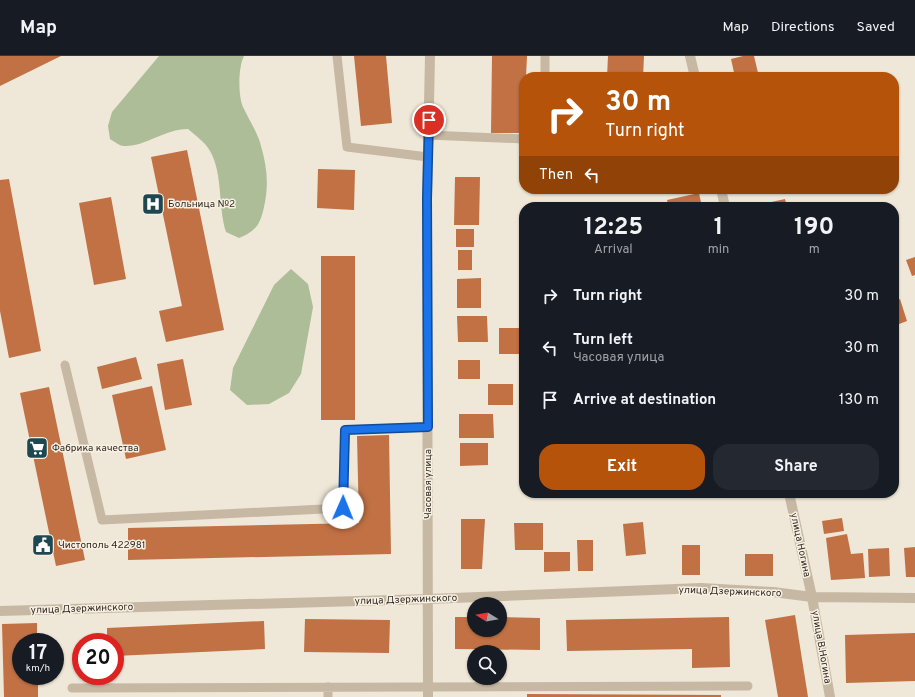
<!DOCTYPE html>
<html lang="en">
<head>
<meta charset="utf-8">
<style>
  :root { --surface:#171b24; --page:#242831; --text:#f1f3f6; --muted:#9ea1a6; --line:#363941; --accent:#b45309 }
  body { margin:0; font-family:Overpass,sans-serif; background:var(--page); color:var(--text); height:100vh; display:flex; flex-direction:column; font-size:15px; white-space:nowrap }
  * { box-sizing:border-box; margin:0 }
  p { font-size:13px; color:var(--muted) }
  .icon { flex:none; width:22px; height:22px; fill:none; stroke:currentColor; stroke-width:2; stroke-linecap:round; stroke-linejoin:round }
  .map { position:relative; flex:1; overflow:hidden }
  .drawer { position:absolute; left:519px; top:146px; width:380px; height:296px; display:flex; flex-direction:column; background:var(--surface); border-radius:16px; box-shadow:0 1px 3px #0004 }
  .drawer>* { flex:none }
  .top-card { position:absolute; left:519px; top:16px; width:380px; height:122px; border-radius:16px; box-shadow:0 1px 3px #0004; background:#b45309; color:#fff; overflow:hidden }
  .needle { width:26px; rotate:281deg }
  .buttons { position:absolute; left:467px; top:541px; display:grid; gap:8px }
  .buttons a { display:grid; place-items:center; width:40px; height:40px; border-radius:50%; background:var(--surface); box-shadow:0 1px 3px #0004; font-size:20px }
  .speed { position:absolute; left:12px; top:577px; display:flex; gap:8px; font-size:20px; font-weight:700; text-align:center }
  .speed>* { display:grid; place-content:center; width:52px; height:52px; border-radius:50%; background:var(--surface); box-shadow:0 1px 3px #0004; line-height:1 }
  .speed small { font-size:10px; font-weight:400 }
  .speed .limit { border:6px solid #d22; background:#fff; color:#111 }
  .pin { position:absolute; display:grid; place-items:center; width:34px; height:34px; color:#fff; margin:-17px; border:2px solid #fff; border-radius:50%; box-shadow:0 1px 4px #0007 }
  .me { position:absolute; width:44px; margin:-22px; rotate:1deg; stroke-linejoin:round; filter:drop-shadow(0 0 3px #0008) }
  .turn { display:flex; align-items:center; gap:14px; height:84px; padding:0 20px; font-size:18px }
  .turn .icon { width:52px; height:52px; stroke-width:2.5 }
  .turn b { display:block; font-size:28px; line-height:34px }
  .then { display:flex; align-items:center; height:38px; padding:0 20px; background:#0003; gap:8px; font-size:15px }
  .eta { display:flex; justify-content:space-evenly; align-items:center; height:68px; text-align:center }
  .eta b { font-size:24px; font-weight:700; line-height:28px }
  .primary-button { display:flex; gap:8px; margin-top:auto; padding:8px 20px }
  .primary-button a { flex:1; height:46px; border-radius:16px; background:var(--accent); color:#fff; font-size:16px; font-weight:700; line-height:46px; text-align:center }
  .primary-button a+a { background:var(--page); color:var(--text) }
  ul { padding:0; list-style:none }
  li { display:flex; align-items:center; gap:12px; height:52px; padding:0 20px }
  li div { flex:1 }
  li b { display:block; font-size:15px }
  li em { font-style:normal }
  header { display:flex; align-items:center; gap:24px; box-sizing:border-box; height:56px; padding:0 20px; background:var(--surface); border-bottom:1px solid var(--line) }
  header strong { font-size:19px }
  nav { display:flex; gap:22px; margin-inline-start:auto; font-size:14px }
  .map>svg:first-child { display:block }
</style>
</head>
<body>
<header>
<strong>Map</strong>
<nav><a>Map</a><a>Directions</a><a>Saved</a></nav>
</header>
<div class="map">
<svg width="915" height="641" viewBox="0 0 915 641">
  <rect width="100%" height="100%" fill="#efe7d7"/>
  <path fill="#acbd98" d="M159 0H244C238 11 238 40 243 51 249 64 258 77 261 90 267 111 269 129 264 151 260 169 256 175 239 182L226 176C218 151 223 117 210 95 205 86 195 79 188 73 164 73 145 91 124 90 119 90 114 85 110 83L108 70 112 56Z
    M291 213 308 228 313 251 301 318 289 337 269 348 247 349 230 334 233 312 274 229Z"/>
  <path fill="#c17144" d="M0 0H61L0 30Z
    M354 0H386L392 67 361 70Z
    M492 0H527L526 21H524V77H491Z
    M608 0H644L643 21H607Z
    M743 0H754L759 21H735L731 3Z
    M187 94 224 274 166 286 159 255 182 250 151 101Z
    M318 113 355 114 354 154 317 152Z
    M455 121H480L479 169H454Z
    M9 123 41 295 9 302 0 255V124Z
    M699 137 702 151H669L667 144Z
    M111 141 126 223 94 229 79 147Z
    M785 143 787 151H758V149Z
    M872 148 873 151H864Z
    M456 173H474V191H456Z
    M458 194H472V214H458Z
    M321 200H355V364H321Z
    M915 201V219L912 220 906 204Z
    M481 222V252H457V223Z
    M900 243 907 265 894 270V245Z
    M457 260H487L488 286H458Z
    M499 272H524V298H499Z
    M136 301 142 323 102 333 97 311Z
    M183 303 192 349 165 354 157 308Z
    M458 304H480V323H458Z
    M488 328H513V349H488Z
    M152 330 166 394 126 403 112 339Z
    M49 331 85 504 56 510 20 337Z
    M459 358H493L494 382H459Z
    M389 379 391 498 128 504V472L359 467 357 380Z
    M460 387H488V409L460 410Z
    M842 462 844 475 824 478 822 465Z
    M461 463H485L482 513H461Z
    M643 466 646 498 626 500 623 468Z
    M514 467H543V494H515Z
    M847 478 851 498 863 497 865 522 831 524 826 482Z
    M577 484H593V515H578Z
    M682 489H700V519H682Z
    M915 491V521H906L904 492Z
    M889 492 890 520 869 521 868 493Z
    M544 496H570V515L544 516Z
    M745 498H773V520H745Z
    M795 559 808 641H778L765 564Z
    M455 561H474V574H500V561L540 562V594L455 593Z
    M729 561 730 611 692 612V593L567 595 566 564Z
    M305 563 390 564 389 597 304 596Z
    M264 565 265 593 115 600V586H107V572Z
    M37 567V586H21V620H38V641H4L2 568Z
    M915 577V625L846 627 845 579Z
    M527 638 721 639V641H527Z"/>
  <g fill="none" stroke-linecap="round" stroke-linejoin="round">
    <path stroke="#c7b8a4" stroke-width="9" d="M337 0 347 91 428 101
      M545 21V0
      M428 79 524 83
      M65 309 102 464 343 452 345 374 428 371
      M328 631V641
      M72 632 748 630"/>
    <path stroke="#c7b8a4" stroke-width="10" d="M690 0 695 21
      M721 133 725 151
      M789 437 812 541 830 641
      M0 555 429 543 701 532 773 536 812 541 915 542
      M428 641 427 142 430 0"/>
  </g>
  <g fill="none" stroke-linecap="round" stroke-linejoin="round">
    <g stroke="#114b97" stroke-width="10">
      <path id="route" d="M343 452 345 374 428 371 427 142 429 64"/>
    </g>
    <use href="#route" stroke="#1a73e8" stroke-width="7"/>
  </g>
  <defs>
    <g id="hospital-square" transform="scale(1.15)"><rect x="-9" y="-9" width="18" height="18" rx="4" fill="#1d4852" stroke="#f8f1e3"/><path d="M-5-5h3v3.5h4V-5h3V5h-3V1.5h-4V5h-3Z" fill="#fff"/></g>
    <g id="supermarket-square" transform="scale(1.15)"><rect x="-9" y="-9" width="18" height="18" rx="4" fill="#1d4852" stroke="#f8f1e3"/><path d="M-6-5.5h2.5l.6 2H6L4.5 2H-2.5L-4.4-4H-6ZM-1.5 3.2a1.3 1.3 0 1 0 .1 0ZM3 3.2a1.3 1.3 0 1 0 .1 0Z" fill="#fff"/></g>
    <g id="civic-square" transform="scale(1.15)"><rect x="-9" y="-9" width="18" height="18" rx="4" fill="#1d4852" stroke="#f8f1e3"/><path d="M-.6-6.5H3V-4.5H.6V-3L4-1V1h2V6H-6V1h2V-1L-.6-3ZM-1.2 2.5V6h2.4V2.5Z" fill="#fff"/></g>
  </defs>
  <g fill-rule="evenodd">
    <use href="#hospital-square" x="153" y="148"/>
    <use href="#supermarket-square" x="37" y="392"/>
    <use href="#civic-square" x="43" y="489"/>
  </g>
  <g text-anchor="middle" dominant-baseline="central" stroke-width="3" stroke-linejoin="round" paint-order="stroke">
    <g font-size="10" fill="#322b25" stroke="#f8f1e3" text-anchor="start">
      <text x="168" y="148">Больница №2</text>
      <text x="52" y="392">Фабрика качества</text>
      <text x="58" y="489">Чистополь 422981</text>
    </g>
    <g font-size="10" fill="#322b25" stroke="#f8f1e3">
      <text transform="translate(428 428) rotate(-90)">Часовая улица</text>
      <text transform="translate(800 489) rotate(78)">улица Ногина</text>
      <text transform="translate(730 536) rotate(2)">улица Дзержинского</text>
      <text transform="translate(406 544) rotate(-2)">улица Дзержинского</text>
      <text transform="translate(82 553) rotate(-2)">улица Дзержинского</text>
      <text transform="translate(821 591) rotate(80)">улица В.Ногина</text>
    </g>
  </g>
</svg>
<div class="buttons">
<a><svg class="needle" viewBox="-14 -14 28 28"><path d="M0-13l5 13h-10z" fill="#e53935"/><path d="M0 13l5-13h-10z" fill="#9ea1a6"/></svg></a>
<a><svg class="icon" aria-label="search" viewBox="0 0 24 24"><circle cx="10" cy="10" r="6"/><path d="M15 15l6 6"/></svg></a>
</div>
<div class="speed"><div>17<small>km/h</small></div><div class="limit">20</div></div>
<div class="pin" style="left:429px;top:64px;background:#d93025"><svg class="icon" aria-label="arrive" viewBox="0 0 24 24"><path d="M6 21V4h12l-3 4 3 4H6"/></svg></div>
<svg class="me" style="left:343px;top:452px" viewBox="-20 -20 40 40"><circle r="19" fill="#fff"/><path d="M0-13L10 11 0 6-10 11z" fill="#1a73e8"/></svg>
<div class="top-card">
<div class="turn"><svg class="icon" aria-label="right" viewBox="0 0 24 24"><path d="M7 20v-9h11M14 6l5 5-5 5"/></svg><div><b>30 m</b>Turn right</div></div>
<div class="then">Then<svg class="icon" aria-label="left" viewBox="0 0 24 24"><path d="M17 20v-9H6M10 6l-5 5 5 5"/></svg></div>
</div>
<section class="drawer">
<div class="eta">
<div><b>12:25</b><p>Arrival</p></div>
<div><b>1</b><p>min</p></div>
<div><b>190</b><p>m</p></div>
</div>
<ul>
<li><svg class="icon" aria-label="right" viewBox="0 0 24 24"><path d="M7 20v-9h11M14 6l5 5-5 5"/></svg><div><b>Turn right</b></div><em>30 m</em></li>
<li><svg class="icon" aria-label="left" viewBox="0 0 24 24"><path d="M17 20v-9H6M10 6l-5 5 5 5"/></svg><div><b>Turn left</b><p>Часовая улица</p></div><em>30 m</em></li>
<li><svg class="icon" aria-label="arrive" viewBox="0 0 24 24"><path d="M6 21V4h12l-3 4 3 4H6"/></svg><div><b>Arrive at destination</b></div><em>130 m</em></li>
</ul>
<div class="primary-button"><a>Exit</a><a>Share</a></div>
</section>
</div>
</body>
</html>
